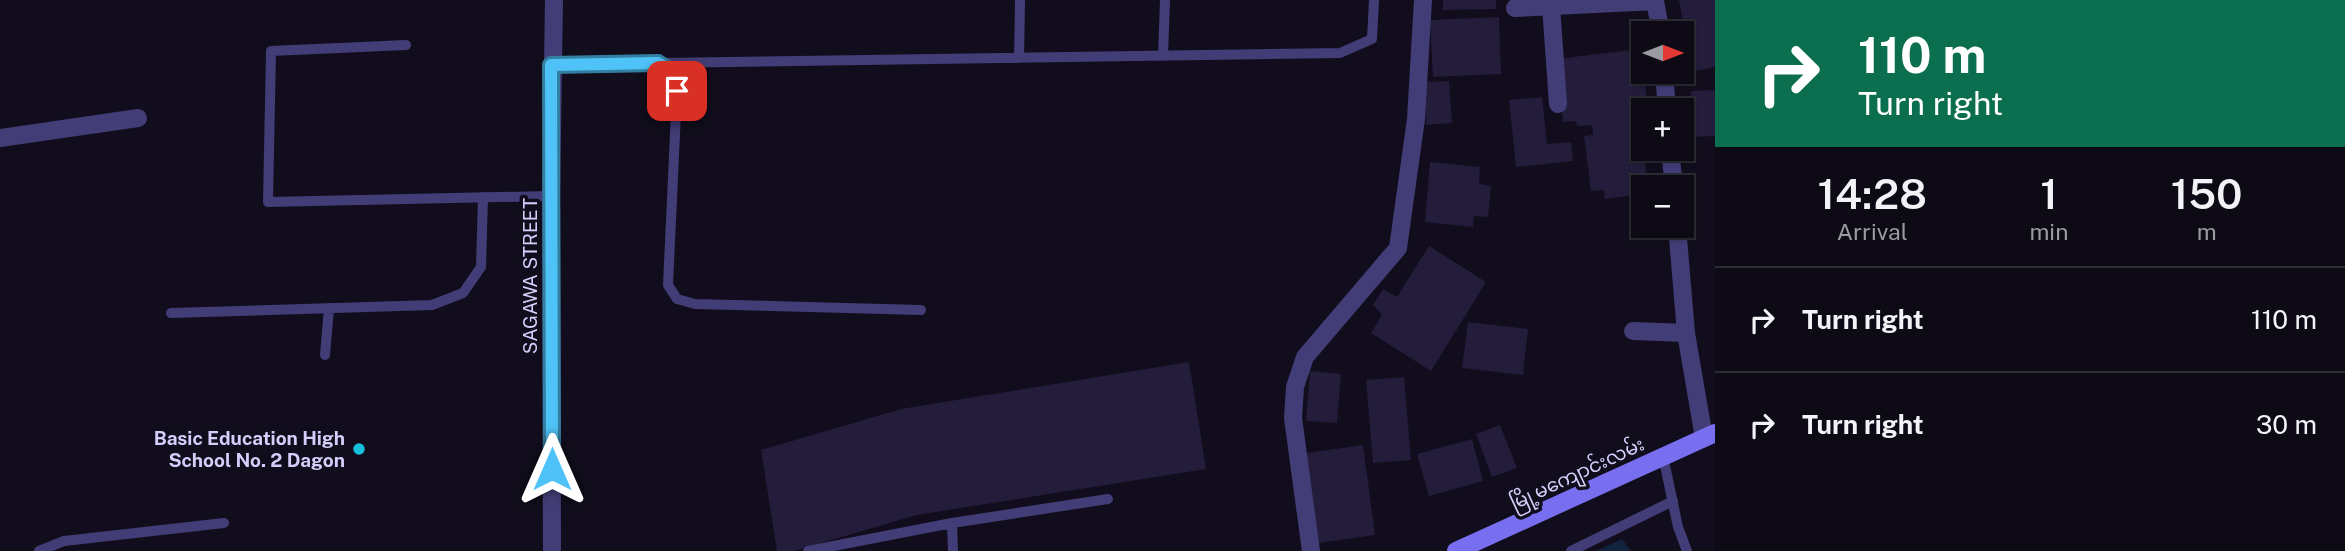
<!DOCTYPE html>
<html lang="en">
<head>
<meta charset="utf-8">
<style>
  :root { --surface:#0d0a15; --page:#16131e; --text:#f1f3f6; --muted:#9a9aa0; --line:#2d2b34 }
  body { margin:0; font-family:"Public Sans","Noto Sans Myanmar",sans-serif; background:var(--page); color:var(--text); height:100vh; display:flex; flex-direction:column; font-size:26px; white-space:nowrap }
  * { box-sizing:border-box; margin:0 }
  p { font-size:23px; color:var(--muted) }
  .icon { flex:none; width:38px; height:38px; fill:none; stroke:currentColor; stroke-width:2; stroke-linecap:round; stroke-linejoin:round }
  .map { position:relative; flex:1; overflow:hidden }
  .sheet { display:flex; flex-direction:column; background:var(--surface); width:630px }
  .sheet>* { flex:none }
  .top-card { background:#0b6e4f; color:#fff; overflow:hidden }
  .needle { width:46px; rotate:90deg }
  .fabs { position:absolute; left:1631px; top:21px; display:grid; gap:14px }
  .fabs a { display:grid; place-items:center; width:63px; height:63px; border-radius:0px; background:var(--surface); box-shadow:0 2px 5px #0004,0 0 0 2px var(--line); font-size:35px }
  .pin { position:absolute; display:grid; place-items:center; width:60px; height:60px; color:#fff; margin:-30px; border-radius:14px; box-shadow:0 4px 10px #0006 }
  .me { position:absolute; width:77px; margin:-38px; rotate:0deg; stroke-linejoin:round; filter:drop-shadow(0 0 5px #0008) }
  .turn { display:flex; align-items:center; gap:24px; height:147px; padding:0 28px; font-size:32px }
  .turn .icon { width:91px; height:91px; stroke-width:2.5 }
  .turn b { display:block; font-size:49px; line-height:60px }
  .eta { display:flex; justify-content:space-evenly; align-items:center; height:119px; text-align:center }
  .eta b { font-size:42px; font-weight:600; line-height:49px }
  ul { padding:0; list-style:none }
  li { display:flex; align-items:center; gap:21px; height:105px; padding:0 28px; border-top:2px solid var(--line) }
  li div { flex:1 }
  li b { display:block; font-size:26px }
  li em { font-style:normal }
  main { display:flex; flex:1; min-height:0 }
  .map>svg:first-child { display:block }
</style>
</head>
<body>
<main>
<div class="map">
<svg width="1715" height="551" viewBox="0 0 1715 551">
  <rect width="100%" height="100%" fill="#110d1c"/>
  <path fill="#122340" d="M1622 539 1631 551H1596Z"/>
  <path fill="#231c3b" d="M1443 0H1496V9L1443 10Z
    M1679 0H1715V67L1692 72Z
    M1499 17 1501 74 1433 77 1430 20Z
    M1641 49 1648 110H1643V118L1639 119 1648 187H1643V194L1605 199 1604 190 1591 191 1584 136 1593 135 1592 125 1577 126 1576 121 1563 122 1556 59Z
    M1449 81 1452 123 1426 125 1424 82Z
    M1715 90V136L1692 137 1691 91Z
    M1542 97 1547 144 1571 142 1573 161 1516 167 1509 100Z
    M1430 162 1480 167 1479 184 1491 186 1488 217 1474 216 1473 227 1425 222Z
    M1429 246 1486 282 1431 371 1371 333 1382 315 1373 305 1383 289 1397 297Z
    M1468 322 1528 329 1523 375 1462 368Z
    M1189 362 1206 469 917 515 794 551H777L761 450 901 409Z
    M1310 371 1341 374 1337 423 1306 421Z
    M1404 377 1411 460 1373 463 1366 380Z
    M1500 425 1517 468 1492 477 1476 434Z
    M1472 439 1483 481 1429 496 1417 454Z
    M1363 445 1375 535 1318 543 1306 453Z"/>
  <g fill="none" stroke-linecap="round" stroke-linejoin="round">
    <path stroke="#423d76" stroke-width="10" d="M406 45 271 51 268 202 551 196
      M1163 56 1165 0
      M1019 58 1020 0
      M658 63 1340 53 1372 39 1374 0
      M552 64 658 63 675 74 677 91 668 285 677 299 695 304 921 310
      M171 313 432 305 463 293 481 267 483 197
      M325 355 329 308
      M1663 456 1678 527 1687 551
      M39 551 64 541 224 523
      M808 551 952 523
      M953 551 952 523 1108 499
      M1571 551 1673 501"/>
    <path stroke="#423d76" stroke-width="18" d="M1551 6 1558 104
      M1515 8 1655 1 1661 33
      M1664 72 1667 110
      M0 138 138 118
      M1670 149 1674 187
      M1677 226 1686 333 1704 438
      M1633 331 1686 333
      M552 551 551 196 554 0
      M1311 551 1293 418 1295 387 1305 357 1398 248 1416 119 1423 0"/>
    <path stroke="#786ff0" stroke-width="18" d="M1456 551 1715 433"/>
  </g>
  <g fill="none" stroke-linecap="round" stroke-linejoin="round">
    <g stroke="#337fa1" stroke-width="18">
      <path id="route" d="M552 469 551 65 658 63 675 74 677 91"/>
    </g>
    <use href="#route" stroke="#4fc3f7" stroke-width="12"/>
  </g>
  <circle fill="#17bfdc" stroke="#110d1c" stroke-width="2.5" cx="359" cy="449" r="7"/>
  <g text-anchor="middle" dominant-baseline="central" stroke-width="7" stroke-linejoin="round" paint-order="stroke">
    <g font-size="19" fill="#d5cefa" stroke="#110d1c">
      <text transform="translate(530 276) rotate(-90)">SAGAWA STREET</text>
      <text transform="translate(1577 473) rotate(-25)">မြို့မကျောင်းလမ်း</text>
    </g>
    <g font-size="19" font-weight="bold" fill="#d5cefa" stroke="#110d1c" text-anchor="end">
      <text x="345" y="438">Basic Education High<tspan x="345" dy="22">School No. 2 Dagon</tspan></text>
    </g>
  </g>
</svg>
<div class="fabs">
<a><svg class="needle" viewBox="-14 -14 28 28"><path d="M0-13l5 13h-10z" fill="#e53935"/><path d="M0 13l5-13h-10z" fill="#9a9aa0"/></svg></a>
<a>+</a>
<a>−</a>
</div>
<div class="pin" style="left:677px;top:91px;background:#d93025"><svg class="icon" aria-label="arrive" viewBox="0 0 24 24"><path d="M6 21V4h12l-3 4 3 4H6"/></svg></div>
<svg class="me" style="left:552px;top:469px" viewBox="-20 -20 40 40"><path d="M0-17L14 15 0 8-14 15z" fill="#4fc3f7" stroke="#fff" stroke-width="4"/></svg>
</div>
<section class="sheet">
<div class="top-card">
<div class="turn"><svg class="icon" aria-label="right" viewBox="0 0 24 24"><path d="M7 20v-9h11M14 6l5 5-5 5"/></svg><div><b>110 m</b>Turn right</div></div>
</div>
<div class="eta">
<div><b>14:28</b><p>Arrival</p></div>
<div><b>1</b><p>min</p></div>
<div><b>150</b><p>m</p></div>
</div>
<ul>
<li><svg class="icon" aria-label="right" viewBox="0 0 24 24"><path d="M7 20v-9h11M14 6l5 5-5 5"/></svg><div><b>Turn right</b></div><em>110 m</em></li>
<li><svg class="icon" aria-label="right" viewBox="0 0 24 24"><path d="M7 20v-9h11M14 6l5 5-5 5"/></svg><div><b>Turn right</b></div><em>30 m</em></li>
</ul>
</section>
</main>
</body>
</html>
